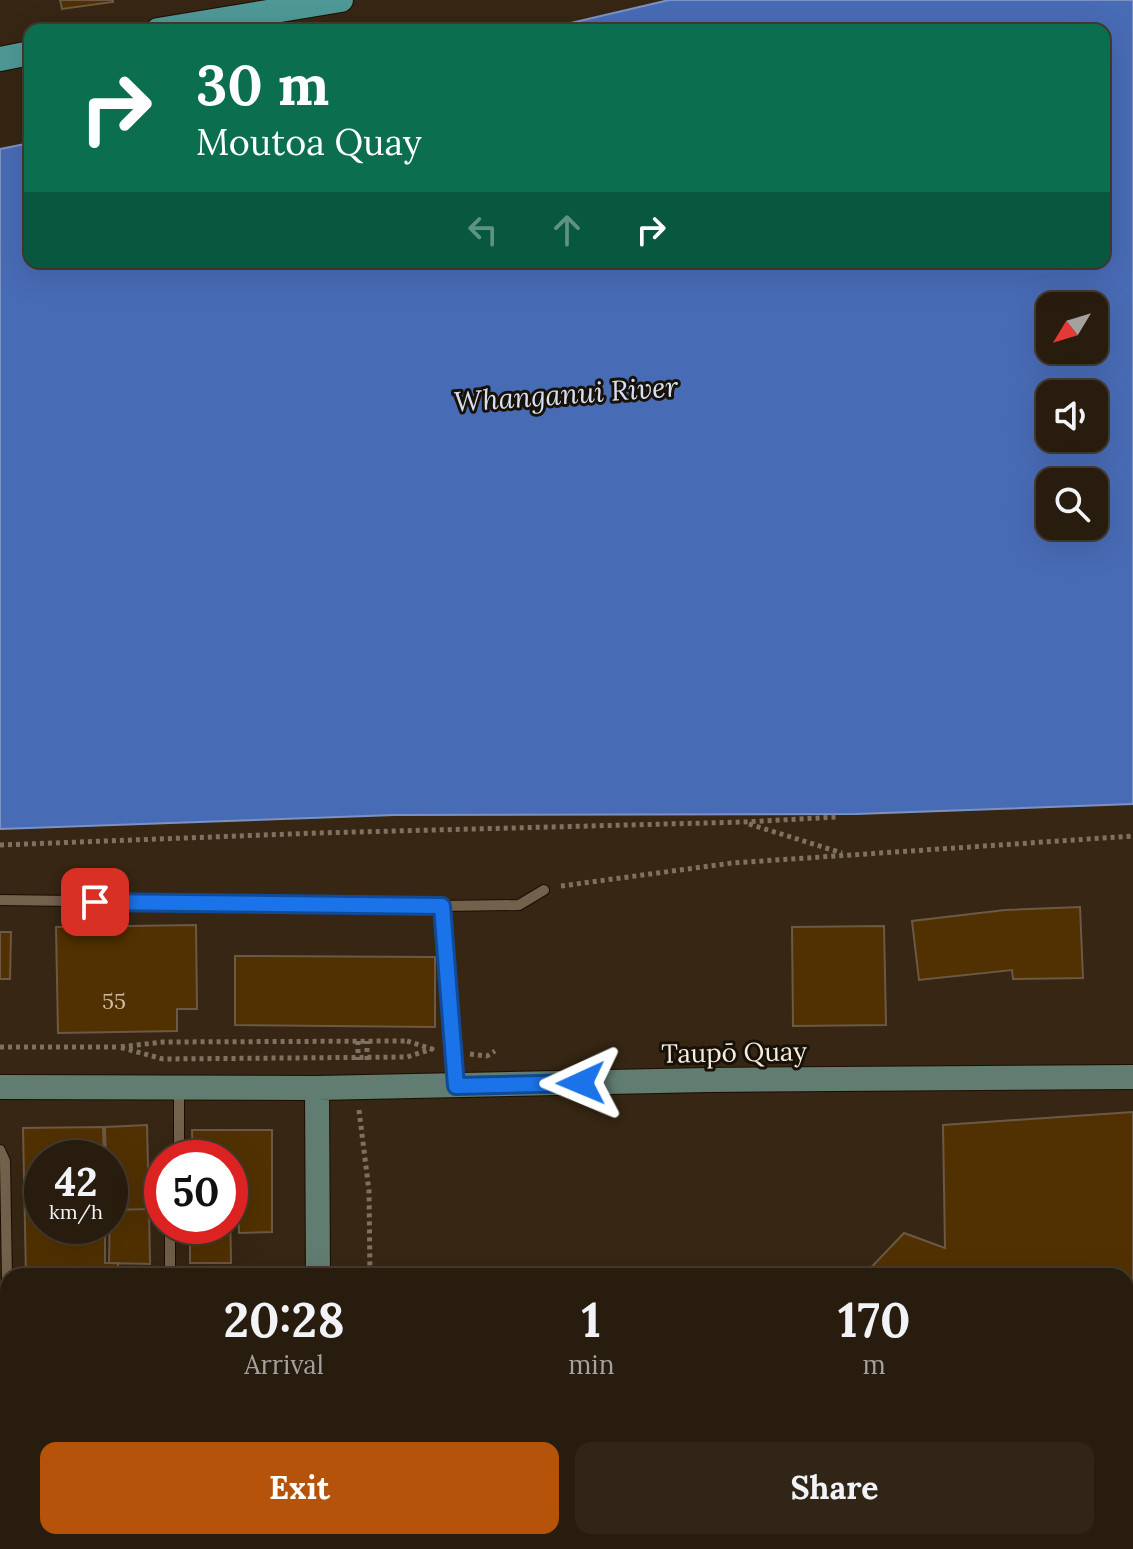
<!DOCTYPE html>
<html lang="en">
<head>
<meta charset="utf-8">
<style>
  :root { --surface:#281c0e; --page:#302517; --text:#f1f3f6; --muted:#a5a19e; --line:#443a2e; --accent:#b45309 }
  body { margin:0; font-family:Lora,serif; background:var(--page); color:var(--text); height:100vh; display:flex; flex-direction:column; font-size:30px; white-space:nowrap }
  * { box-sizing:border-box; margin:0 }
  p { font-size:26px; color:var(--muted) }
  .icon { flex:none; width:44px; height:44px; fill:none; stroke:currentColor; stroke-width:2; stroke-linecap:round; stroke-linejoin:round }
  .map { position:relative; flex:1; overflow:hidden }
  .side { position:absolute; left:0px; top:1268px; width:1134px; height:282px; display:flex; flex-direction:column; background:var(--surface); border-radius:24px 24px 0 0; box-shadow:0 8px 32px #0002,0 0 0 2px var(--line) }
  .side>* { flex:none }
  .top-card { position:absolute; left:24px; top:24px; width:1086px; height:244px; border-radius:16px; box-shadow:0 8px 32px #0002,0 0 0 2px var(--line); background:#0b6e4f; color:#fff; overflow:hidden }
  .needle { width:52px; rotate:232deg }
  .buttons { position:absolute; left:1036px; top:292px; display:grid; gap:16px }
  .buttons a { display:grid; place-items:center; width:72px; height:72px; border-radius:16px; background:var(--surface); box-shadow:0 8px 32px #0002,0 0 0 2px var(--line); font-size:40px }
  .speed { position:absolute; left:24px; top:1140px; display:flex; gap:16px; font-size:40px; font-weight:700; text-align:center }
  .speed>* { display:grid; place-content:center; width:104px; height:104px; border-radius:50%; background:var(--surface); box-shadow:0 8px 32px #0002,0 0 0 2px var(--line); line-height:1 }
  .speed small { font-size:20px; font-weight:400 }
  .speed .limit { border:12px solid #d22; background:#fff; color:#111 }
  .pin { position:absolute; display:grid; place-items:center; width:68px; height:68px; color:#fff; margin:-34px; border-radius:16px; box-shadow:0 4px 12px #0006 }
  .me { position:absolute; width:88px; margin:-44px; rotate:269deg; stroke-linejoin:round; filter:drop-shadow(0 0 6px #0008) }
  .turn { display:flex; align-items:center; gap:28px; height:168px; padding:0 40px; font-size:36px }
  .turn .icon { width:104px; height:104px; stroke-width:2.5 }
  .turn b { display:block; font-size:56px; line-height:68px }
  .lanes { display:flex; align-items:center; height:76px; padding:0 40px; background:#0003; justify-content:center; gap:40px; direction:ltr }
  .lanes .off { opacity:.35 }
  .eta { display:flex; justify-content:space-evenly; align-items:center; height:136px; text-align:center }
  .eta b { font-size:48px; font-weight:800; line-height:56px }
  .primary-button { display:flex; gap:16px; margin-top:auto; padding:16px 40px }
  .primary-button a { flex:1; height:92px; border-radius:16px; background:var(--accent); color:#fff; font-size:32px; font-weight:800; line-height:92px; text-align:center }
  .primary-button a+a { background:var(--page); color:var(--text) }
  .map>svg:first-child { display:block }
</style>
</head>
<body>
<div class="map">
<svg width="1133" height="1549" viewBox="0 0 1133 1549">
  <rect width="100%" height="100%" fill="#362613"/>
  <path fill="#486bb5" stroke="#7c92c2" stroke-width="2" fill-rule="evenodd" d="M669 0H1133V804L856 814 395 815 0 829V149L30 143V262H1104V30H541ZM1050 306H1094V350H1050ZM1050 394H1094V438H1050ZM1050 482H1094V526H1050Z"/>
  <path fill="#513101" stroke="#6b5944" stroke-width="2" d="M60 0H113V2L62 9Z
    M1080 907 1083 978 1013 979 1012 970 919 980 912 921 1005 910Z
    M196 925 197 1009H177V1031L58 1033 56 927Z
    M884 926 886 1025 793 1026 792 927Z
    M0 932H11L10 979H0Z
    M235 956 435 957V1027L235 1025Z
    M1133 1112V1487H1126V1276H863L904 1233 945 1248 943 1125Z
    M147 1125 149 1209 110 1210V1158H106L105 1127Z
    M103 1127 104 1158H42V1226H105V1263H118V1276H26L23 1128Z
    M192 1130H272V1232L239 1233 238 1184H230V1158H193Z
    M230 1204 231 1263H190V1237H197V1226H230Z
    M149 1209 150 1264 109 1263 110 1210Z
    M0 1376H8V1415H0Z
    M0 1415H8V1448L0 1444Z
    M0 1487H8V1526H0Z
    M1126 1516H1133V1549H1080V1542H1126Z
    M425 1542H705V1549H425Z
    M755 1542H863L826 1549H755Z"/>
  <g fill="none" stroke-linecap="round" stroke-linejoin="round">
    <g stroke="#1d0e00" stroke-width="12">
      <path id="lane" d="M0 900 442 906 519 905 544 890
        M442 906 456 1084
        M179 1088V1158
        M0 1150 5 1161 8 1338
        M170 1234V1276
        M163 1276 317 1275
        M1062 1542V1549"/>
    </g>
    <g stroke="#1d0e00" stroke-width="26">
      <path id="secondary" d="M0 1087 317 1088 708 1080 1133 1077
        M317 1088 318 1276
        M319 1542 320 1549"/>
    </g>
    <g stroke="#1d0e00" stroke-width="26">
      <path id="primary" d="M158 30 341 0
        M0 59 30 53"/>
    </g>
    <path stroke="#7f7160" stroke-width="5" stroke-dasharray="4 4" stroke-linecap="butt" d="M749 824 842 853
      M0 845 317 833 744 822 837 817
      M561 886 732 863 1133 836
      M358 1041V1060
      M407 1041 432 1049 407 1057 163 1059 119 1047 163 1042Z
      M0 1047H119
      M470 1054 487 1056 495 1051
      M367 1060V1041
      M359 1110 369 1191 370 1276
      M361 1542 362 1549"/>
    <use href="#lane" stroke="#74614c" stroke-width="10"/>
    <use href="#secondary" stroke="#617d71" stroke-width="24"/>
    <use href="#primary" stroke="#4e9896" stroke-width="24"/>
  </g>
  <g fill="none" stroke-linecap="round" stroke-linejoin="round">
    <g stroke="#114b97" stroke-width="20">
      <path id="route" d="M95 902 442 906 456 1086 581 1083"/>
    </g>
    <use href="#route" stroke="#1a73e8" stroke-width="14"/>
  </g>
  <g text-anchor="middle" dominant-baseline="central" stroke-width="6" stroke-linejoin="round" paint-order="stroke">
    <g font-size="22" fill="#cebda8">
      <text x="114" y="1001">55</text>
    </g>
    <g font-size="26" fill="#f7ece0" stroke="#181108">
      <text transform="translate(734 1052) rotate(-1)">Taupō Quay</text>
    </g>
    <g font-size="28" font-style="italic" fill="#d5e0f5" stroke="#181108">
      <text transform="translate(566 394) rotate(-4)">Whanganui River</text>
    </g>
  </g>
</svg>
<div class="buttons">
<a><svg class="needle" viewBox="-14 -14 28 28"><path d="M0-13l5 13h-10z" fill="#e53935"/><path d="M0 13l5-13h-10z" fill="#a5a19e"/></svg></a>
<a><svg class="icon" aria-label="sound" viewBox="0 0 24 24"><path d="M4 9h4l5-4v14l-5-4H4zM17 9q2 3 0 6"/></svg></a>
<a><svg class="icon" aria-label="search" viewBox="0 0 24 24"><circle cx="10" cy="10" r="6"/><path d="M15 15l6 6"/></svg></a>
</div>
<div class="speed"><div>42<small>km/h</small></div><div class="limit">50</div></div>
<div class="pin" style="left:95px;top:902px;background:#d93025"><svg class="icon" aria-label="arrive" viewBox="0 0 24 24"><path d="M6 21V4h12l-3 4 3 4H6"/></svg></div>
<svg class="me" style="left:581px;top:1083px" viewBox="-20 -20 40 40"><path d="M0-17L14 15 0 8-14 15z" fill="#1a73e8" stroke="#fff" stroke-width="4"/></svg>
<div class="top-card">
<div class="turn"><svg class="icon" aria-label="right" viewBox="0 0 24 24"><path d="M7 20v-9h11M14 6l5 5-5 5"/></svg><div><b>30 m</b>Moutoa Quay</div></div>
<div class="lanes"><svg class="icon off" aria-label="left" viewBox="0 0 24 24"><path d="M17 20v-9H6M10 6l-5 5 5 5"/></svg><svg class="icon off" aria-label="ahead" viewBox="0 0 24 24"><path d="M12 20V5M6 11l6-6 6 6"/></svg><svg class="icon" aria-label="right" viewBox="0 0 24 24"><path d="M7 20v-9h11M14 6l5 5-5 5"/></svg></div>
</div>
<section class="side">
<div class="eta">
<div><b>20:28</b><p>Arrival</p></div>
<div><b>1</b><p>min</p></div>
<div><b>170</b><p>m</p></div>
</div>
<div class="primary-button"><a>Exit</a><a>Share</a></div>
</section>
</div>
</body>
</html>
